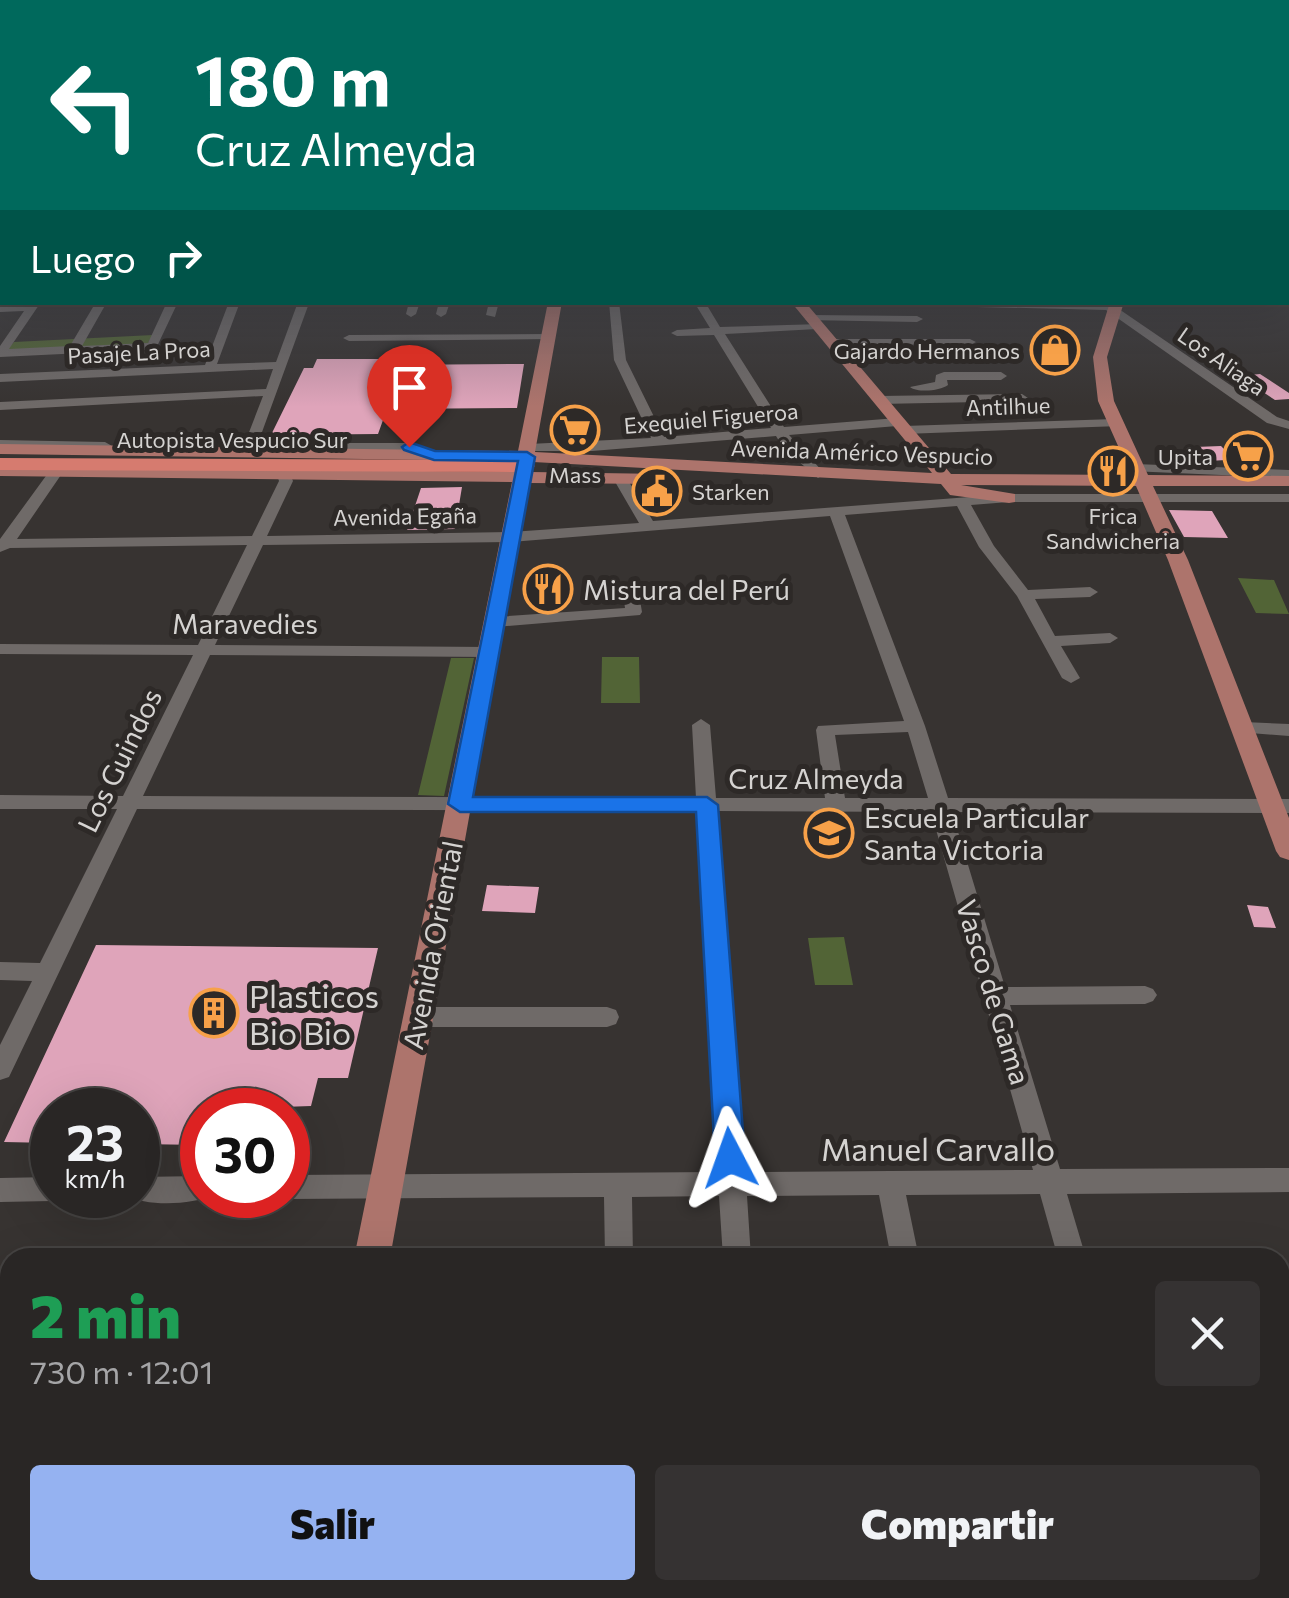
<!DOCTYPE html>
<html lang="es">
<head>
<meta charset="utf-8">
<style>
  :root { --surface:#292625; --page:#353232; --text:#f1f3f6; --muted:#a5a5a7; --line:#454342; --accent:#95b2f1 }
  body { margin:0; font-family:Commissioner,sans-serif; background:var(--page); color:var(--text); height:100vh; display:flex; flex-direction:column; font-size:38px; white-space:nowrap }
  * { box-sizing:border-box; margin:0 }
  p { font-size:32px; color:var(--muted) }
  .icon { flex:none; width:55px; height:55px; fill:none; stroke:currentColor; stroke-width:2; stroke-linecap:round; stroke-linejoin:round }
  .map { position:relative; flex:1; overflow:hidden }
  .side { position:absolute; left:0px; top:1248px; width:1290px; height:352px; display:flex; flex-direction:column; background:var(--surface); border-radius:30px 30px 0 0; box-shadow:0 10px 40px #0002,0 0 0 2px var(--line) }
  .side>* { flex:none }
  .banner { position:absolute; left:0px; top:0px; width:1290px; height:305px; box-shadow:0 10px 40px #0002,0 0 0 2px var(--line); background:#00695c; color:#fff; overflow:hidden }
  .speed { position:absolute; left:30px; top:1088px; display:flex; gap:20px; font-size:50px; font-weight:700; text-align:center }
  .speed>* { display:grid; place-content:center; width:130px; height:130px; border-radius:50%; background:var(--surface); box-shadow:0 10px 40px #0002,0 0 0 2px var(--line); line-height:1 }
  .speed small { font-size:25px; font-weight:400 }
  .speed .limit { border:15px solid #d22; background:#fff; color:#111 }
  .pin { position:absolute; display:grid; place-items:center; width:85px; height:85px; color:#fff; margin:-102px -42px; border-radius:50% 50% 50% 0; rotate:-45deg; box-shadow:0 0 10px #0007 }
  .pin .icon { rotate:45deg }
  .me { position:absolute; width:110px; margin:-55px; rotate:356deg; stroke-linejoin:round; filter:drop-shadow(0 0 8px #0008) }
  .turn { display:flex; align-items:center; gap:35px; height:210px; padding:0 30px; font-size:45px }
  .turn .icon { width:130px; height:130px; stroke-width:2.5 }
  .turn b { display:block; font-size:70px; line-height:85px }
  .then { display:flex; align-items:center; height:95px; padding:0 30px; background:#0003; gap:20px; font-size:38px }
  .round { display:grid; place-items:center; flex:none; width:105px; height:105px; border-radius:10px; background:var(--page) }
  .head { display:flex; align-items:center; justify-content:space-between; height:170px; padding:0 30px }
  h1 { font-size:60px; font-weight:800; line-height:75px; color:#1e9e55 }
  .cta { display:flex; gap:20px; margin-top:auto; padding:20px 30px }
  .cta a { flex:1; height:115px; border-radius:10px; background:var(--accent); color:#111; font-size:40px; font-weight:800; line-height:115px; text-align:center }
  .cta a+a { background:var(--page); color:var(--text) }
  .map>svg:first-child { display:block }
</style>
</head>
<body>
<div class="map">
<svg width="1289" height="1598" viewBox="0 0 1289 1598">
  <rect width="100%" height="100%" fill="#373331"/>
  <path fill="#526436" d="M153 335 148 343 6 351 14 342Z
    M1238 578 1274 580 1289 614 1256 613Z
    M602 657H639L640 703H601Z
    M451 658H474L444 796 418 795Z
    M844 937 853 985H815L808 938Z"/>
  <path fill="#dfa4ba" d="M317 359H388L386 365 524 364 517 408 387 409 378 434 271 435 304 368H313Z
    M1260 374 1289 393V399L1275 400 1239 376Z
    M1221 446 1224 449 1246 448 1259 458 1209 461 1195 447Z
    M462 487 455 529 407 530 421 488Z
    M1169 510 1212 511 1228 538 1184 537Z
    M487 885 539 887 535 913 482 911Z
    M1247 905 1268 907 1276 928 1254 927Z
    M96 945 378 948 348 1078H318L311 1106 202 1110V1145L138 1144V1110H52V1143L4 1142Z"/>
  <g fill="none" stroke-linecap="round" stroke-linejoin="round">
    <path fill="#6f6a68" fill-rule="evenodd" d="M1288 188H1289V194L1288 193Z
      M2 202V209L0 210V203Z
      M2 243V251L0 252V244Z
      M1288 246H1289V252H1288Z
      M0 286H2V292H0Z
      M30 302H41L9 349 70 346 96 302H107L82 346 148 343 167 302H178L152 357H144L145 350 0 357V346L24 311 0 312V306Z
      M229 302H240L217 364 276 362 298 302H395L308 306 258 443H409L439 452V458L408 451H255L253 456H243L241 453 263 396 0 410V402L266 389 273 369 0 382V374L205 365Z
      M409 302H420L416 314 411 317 406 314Z
      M439 302H450L446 314 441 317 436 314Z
      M489 302H499L495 317 486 315Z
      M609 302H619L626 360 664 437 771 428 714 335 677 336 671 333 677 330 710 328 694 302H705L720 327 821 324 823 326 817 329 725 334 784 427 897 418 903 422 897 426 789 435 825 474 818 478 784 449 776 436 592 451H524V445L529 444 651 438 614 360Z
      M890 302 1113 305 1277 417 1289 421V429L1267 423 1106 310 895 305Z
      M810 315 917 316 923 319 917 322 806 320 805 318Z
      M549 334 555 337 553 339 349 341 343 338 349 335Z
      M830 339H970L976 342 970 345 826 344V340Z
      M944 372H1001L1007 376 1001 380H947L948 385C940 391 918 393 910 387L935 382 936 375Z
      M1022 394 1028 398 1026 401 879 404 873 400 879 396Z
      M1115 419 1120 420V426L904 434 897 430 904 426Z
      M0 440 105 442 112 446 105 450 0 448Z
      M1135 464 1289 470V478L1130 471 1128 468Z
      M56 468 63 472 17 539 252 536 279 481 277 475 284 471 289 472 293 481 267 536 511 532 639 523 614 480 621 476 626 477 653 521 1009 494H1289V502H1009L971 505 994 546 1028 590 1090 587 1098 592 1090 597 1035 599 1055 636 1110 633 1118 638 1110 643 1061 646 1080 678 1071 683 1062 678 1017 596 979 547 957 506 845 515 925 726 948 798 1289 799V813L952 812 1005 987 1145 986 1153 989 1157 995 1153 1001 1145 1004 1010 1005 1060 1169 1289 1168V1192L1067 1194 1086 1258H1058L1040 1194 906 1195 919 1258H891L879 1195 747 1196 751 1258H723L719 1196 632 1197 633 1258H605L604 1197 288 1199 278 1196 288 1195V1175L718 1172 697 811 137 809 9 1077 0 1080V1045L32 981 0 980V962L40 963 117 809H0V795L123 796 193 655 0 654V644L198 645 247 545 10 548 0 552V539L51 469ZM830 516 904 721 818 726 816 730 825 798H716L710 725 701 719 692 725 696 798 143 796 210 655 489 657 498 652 489 647 215 645 263 545 511 542ZM908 732 928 798H845L835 735ZM717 811 931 812 1033 1170 745 1172Z
      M631 589 639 594 642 612 640 615 495 627 487 622 495 617 625 608 623 594Z
      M1244 722 1289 724V736L1237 732 1235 728 1237 724Z
      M419 1007H607L616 1010 619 1017 616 1024 607 1027H419L410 1024 407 1017 410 1010Z
      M202 1176V1195H212C194 1205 144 1207 127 1195H138V1177Z
      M52 1177V1195H63L62 1198 52 1201 0 1202V1178Z
      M0 1476H10V1510L0 1508Z
      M743 1590H777V1598H743Z
      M1150 1590H1184L1186 1598H1152Z"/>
    <path fill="#ad746c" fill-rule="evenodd" d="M1288 198H1289V204H1288Z
      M548 302H562L535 452 932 473 791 302H805L951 474 1131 475 1098 401 1093 357 1110 302H1124L1107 357 1114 401 1148 475 1289 476V486H1153L1188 560 1289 818V860L1280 857 1276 851 1168 560 1136 486 961 485 1015 494V502L1009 503 950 495 941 484 533 462 531 472 665 474 674 479 665 484 529 483 390 1258H354L512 482 0 476V466L514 472 516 461 0 454V444L518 451Z
      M286 1590H330L328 1598H284Z"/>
    <path fill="#d67b6f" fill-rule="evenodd" d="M0 458 525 460 535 466 525 472 0 470Z"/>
  </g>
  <linearGradient id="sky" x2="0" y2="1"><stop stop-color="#1e1c1b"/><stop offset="0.45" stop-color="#4d505a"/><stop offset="1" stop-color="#4d505a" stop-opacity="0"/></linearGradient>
  <rect width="1289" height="407" fill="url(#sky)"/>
  <path fill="#1a73e8" stroke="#114b97" stroke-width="2.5" d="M409 442 435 451 527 452 535 457 473 797H707L718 805 745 1158 741 1168 730 1172 719 1168 715 1158 696 812H460L448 804 518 461 434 460 404 450 402 447Z"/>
  <defs>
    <g id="shop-ring" transform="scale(2.5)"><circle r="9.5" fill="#2d2927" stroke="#f7a149" stroke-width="1.5"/><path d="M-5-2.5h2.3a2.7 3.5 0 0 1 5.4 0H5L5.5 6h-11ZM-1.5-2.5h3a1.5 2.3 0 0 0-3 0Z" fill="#f7a149"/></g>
    <g id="supermarket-ring" transform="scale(2.5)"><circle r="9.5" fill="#2d2927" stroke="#f7a149" stroke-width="1.5"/><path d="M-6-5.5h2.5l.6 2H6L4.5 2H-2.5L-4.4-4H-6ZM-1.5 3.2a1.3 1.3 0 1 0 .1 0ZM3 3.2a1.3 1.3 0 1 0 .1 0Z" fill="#f7a149"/></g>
    <g id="restaurant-ring" transform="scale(2.5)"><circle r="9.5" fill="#2d2927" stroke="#f7a149" stroke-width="1.5"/><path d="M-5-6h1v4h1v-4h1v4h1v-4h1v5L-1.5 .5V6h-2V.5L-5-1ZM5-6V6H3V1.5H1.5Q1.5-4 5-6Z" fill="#f7a149"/></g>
    <g id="civic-ring" transform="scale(2.5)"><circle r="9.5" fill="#2d2927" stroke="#f7a149" stroke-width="1.5"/><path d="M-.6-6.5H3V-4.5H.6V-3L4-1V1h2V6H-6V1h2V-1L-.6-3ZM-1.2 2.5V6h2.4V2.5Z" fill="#f7a149"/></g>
    <g id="school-ring" transform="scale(2.5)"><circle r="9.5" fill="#2d2927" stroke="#f7a149" stroke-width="1.5"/><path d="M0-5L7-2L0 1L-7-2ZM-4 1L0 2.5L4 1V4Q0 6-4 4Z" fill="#f7a149"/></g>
    <g id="building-ring" transform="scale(2.5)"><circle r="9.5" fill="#2d2927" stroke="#f7a149" stroke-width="1.5"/><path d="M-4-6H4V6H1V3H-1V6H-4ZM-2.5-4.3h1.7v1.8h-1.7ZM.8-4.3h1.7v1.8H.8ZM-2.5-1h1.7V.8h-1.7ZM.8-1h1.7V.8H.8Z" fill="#f7a149"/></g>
  </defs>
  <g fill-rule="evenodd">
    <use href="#shop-ring" x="1055" y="350"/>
    <use href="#supermarket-ring" x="575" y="430"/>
    <use href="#supermarket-ring" x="1248" y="456"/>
    <use href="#restaurant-ring" x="1113" y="471"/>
    <use href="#civic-ring" x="657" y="491"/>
    <use href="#restaurant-ring" x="548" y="589"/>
    <use href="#school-ring" x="829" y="833"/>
    <use href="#building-ring" x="214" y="1013"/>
  </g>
  <g text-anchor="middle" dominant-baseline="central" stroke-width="10" stroke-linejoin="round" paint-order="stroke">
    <g font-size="22" fill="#d5d3d1" stroke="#2d2927" text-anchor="end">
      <text x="1020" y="350">Gajardo Hermanos</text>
      <text x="1213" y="456">Upita</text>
      <text x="575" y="474" text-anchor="middle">Mass</text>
      <text x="692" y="491" text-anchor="start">Starken</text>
      <text x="1113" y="515" text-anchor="middle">Frica<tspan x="1113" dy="25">Sandwicheria</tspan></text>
    </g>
    <g font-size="22" fill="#d5d3d1" stroke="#2d2927">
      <text transform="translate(139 352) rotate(-3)">Pasaje La Proa</text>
      <text transform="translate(1222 361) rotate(35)">Los Aliaga</text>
      <text transform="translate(1008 406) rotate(-2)">Antilhue</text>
      <text transform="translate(711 418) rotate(-5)">Exequiel Figueroa</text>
      <text x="232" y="439">Autopista Vespucio Sur</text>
      <text transform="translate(862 452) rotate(2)">Avenida Américo Vespucio</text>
      <text transform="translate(405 516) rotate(-1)">Avenida Egaña</text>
    </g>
    <g font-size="28" fill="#d5d3d1" stroke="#2d2927" text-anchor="start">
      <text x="583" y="589">Mistura del Perú</text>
      <text x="864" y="817">Escuela Particular<tspan x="864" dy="32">Santa Victoria</tspan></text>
    </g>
    <g font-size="28" fill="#d5d3d1" stroke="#2d2927">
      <text x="245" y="623">Maravedies</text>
      <text transform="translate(119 760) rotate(-64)">Los Guindos</text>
      <text x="816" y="778">Cruz Almeyda</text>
      <text transform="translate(432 945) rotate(-79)">Avenida Oriental</text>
      <text transform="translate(994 992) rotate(73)">Vasco de Gama</text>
    </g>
    <g font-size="32" fill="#d5d3d1" stroke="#2d2927" text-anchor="start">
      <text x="249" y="995">Plasticos<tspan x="249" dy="37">Bio Bio</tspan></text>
    </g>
    <g font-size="32" fill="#d5d3d1" stroke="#2d2927">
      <text x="938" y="1148">Manuel Carvallo</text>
    </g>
  </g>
</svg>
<div class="speed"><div>23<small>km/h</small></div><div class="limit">30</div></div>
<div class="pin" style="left:409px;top:447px;background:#d93025"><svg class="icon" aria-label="arrive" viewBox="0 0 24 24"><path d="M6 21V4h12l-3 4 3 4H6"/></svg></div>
<svg class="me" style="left:730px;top:1158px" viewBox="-20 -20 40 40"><path d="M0-17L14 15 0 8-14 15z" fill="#1a73e8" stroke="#fff" stroke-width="4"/></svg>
<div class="banner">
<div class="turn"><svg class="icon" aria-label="left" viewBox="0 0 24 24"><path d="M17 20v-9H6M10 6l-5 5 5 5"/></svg><div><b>180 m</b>Cruz Almeyda</div></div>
<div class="then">Luego<svg class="icon" aria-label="right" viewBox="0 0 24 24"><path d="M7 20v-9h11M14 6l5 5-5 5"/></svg></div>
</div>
<section class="side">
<div class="head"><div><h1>2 min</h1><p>730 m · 12:01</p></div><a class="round"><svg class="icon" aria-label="close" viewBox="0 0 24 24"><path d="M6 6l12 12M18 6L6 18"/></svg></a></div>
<div class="cta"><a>Salir</a><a>Compartir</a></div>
</section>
</div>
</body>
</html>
